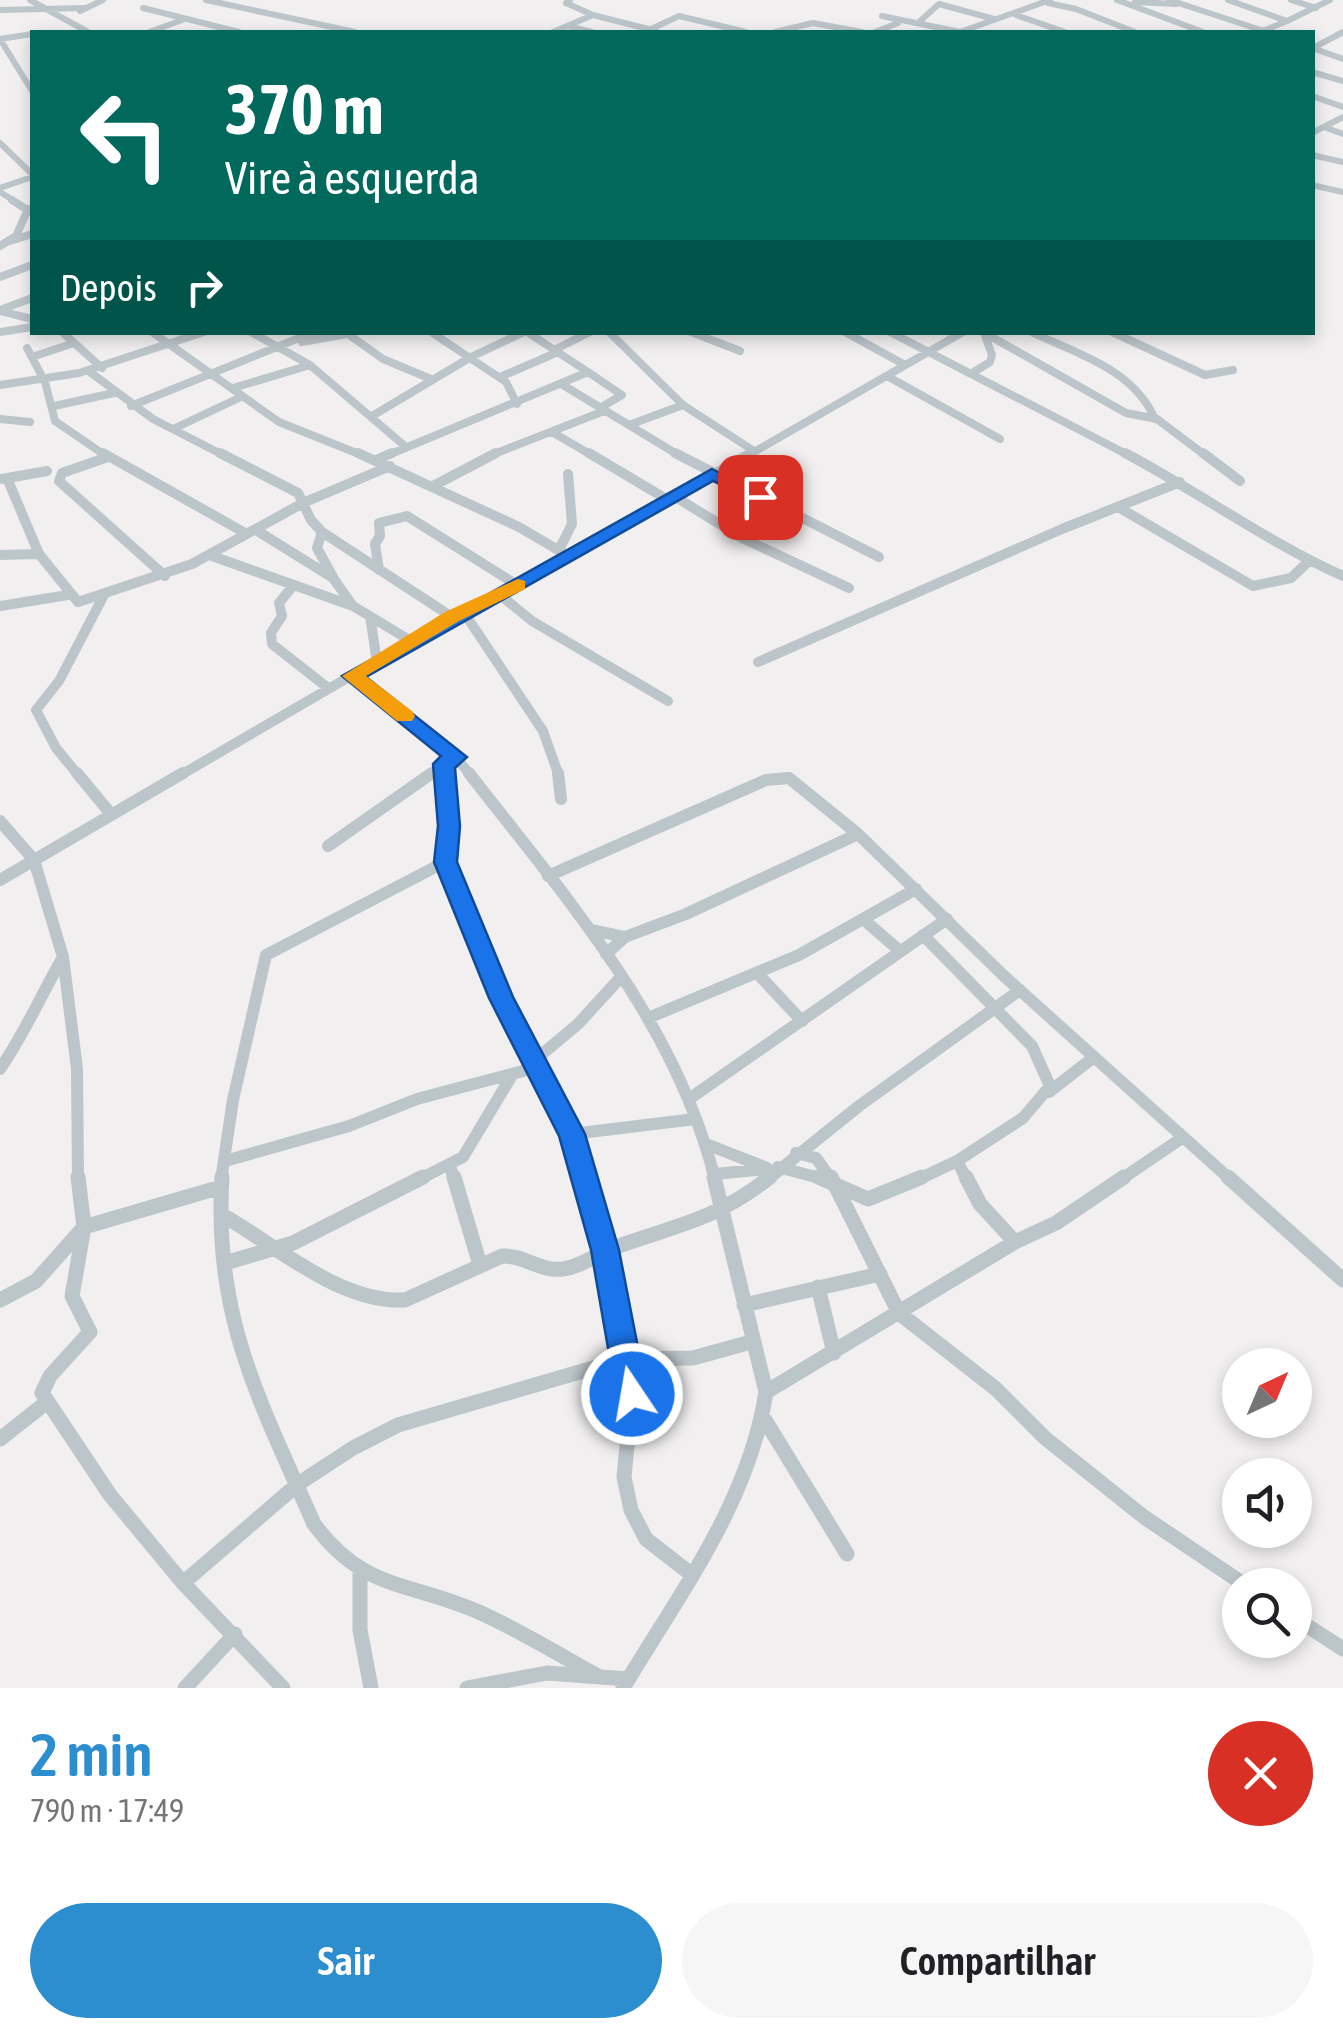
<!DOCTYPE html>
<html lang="pt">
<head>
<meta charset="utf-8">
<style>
  :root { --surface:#fff; --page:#f6f6f6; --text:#202124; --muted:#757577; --accent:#2c8ece }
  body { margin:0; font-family:"Asap Condensed",sans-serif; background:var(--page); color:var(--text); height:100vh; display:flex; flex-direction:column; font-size:38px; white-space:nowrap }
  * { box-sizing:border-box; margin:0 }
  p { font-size:32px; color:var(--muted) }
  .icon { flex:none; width:55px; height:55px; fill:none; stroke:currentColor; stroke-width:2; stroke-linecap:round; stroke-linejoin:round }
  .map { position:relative; height:1688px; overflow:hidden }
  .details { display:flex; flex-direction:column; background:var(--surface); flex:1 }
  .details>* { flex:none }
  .banner { position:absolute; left:30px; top:30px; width:1285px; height:305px; border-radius:0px; box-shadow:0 5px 15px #0003; background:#00695c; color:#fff; overflow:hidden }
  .needle { width:65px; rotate:44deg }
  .tools { position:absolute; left:1222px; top:1348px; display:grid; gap:20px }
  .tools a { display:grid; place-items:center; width:90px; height:90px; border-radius:50%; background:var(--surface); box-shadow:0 5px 15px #0003; font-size:50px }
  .pin { position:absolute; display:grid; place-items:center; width:85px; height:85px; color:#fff; margin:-42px; border-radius:20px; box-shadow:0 5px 15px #0006 }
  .me { position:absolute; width:110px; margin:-55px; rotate:348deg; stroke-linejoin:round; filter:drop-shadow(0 0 8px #0008) }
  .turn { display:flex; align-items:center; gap:35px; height:210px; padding:0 30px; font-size:45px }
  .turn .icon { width:130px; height:130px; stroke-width:2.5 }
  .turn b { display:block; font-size:70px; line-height:85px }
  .then { display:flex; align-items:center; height:95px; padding:0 30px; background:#0003; gap:20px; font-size:38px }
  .round { display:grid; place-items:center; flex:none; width:105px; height:105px; border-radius:52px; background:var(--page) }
  .head { display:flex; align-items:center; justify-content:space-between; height:170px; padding:0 30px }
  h1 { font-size:60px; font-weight:600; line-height:75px; color:var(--accent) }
  .action { display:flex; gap:20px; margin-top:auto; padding:20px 30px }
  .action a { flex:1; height:115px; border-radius:60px; background:var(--accent); color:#fff; font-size:40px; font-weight:600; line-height:115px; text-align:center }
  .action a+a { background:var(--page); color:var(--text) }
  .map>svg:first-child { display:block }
</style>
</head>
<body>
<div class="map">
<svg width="1343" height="1688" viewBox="0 0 1343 1688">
  <rect width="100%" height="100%" fill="#f1efef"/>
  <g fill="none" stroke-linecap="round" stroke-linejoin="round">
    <path stroke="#bcc5ca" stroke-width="6" d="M30 0 88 32
      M206 0 355 32
      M1117 0 1203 32
      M1169 0 1267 32
      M1228 0 1287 21 1263 31
      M1291 0 1316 8
      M1135 2 1176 4
      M1048 3 1076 9 1135 32
      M143 8 239 32
      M0 10 85 8
      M80 11 103 0
      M593 15 656 31
      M1016 15 1065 32
      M882 16 960 32
      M1287 21 1330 0
      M918 23 939 4 994 19
      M567 26 592 32
      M649 30 679 16 746 32
      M149 32 185 19
      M553 32 593 15 566 3 570 0
      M775 32 813 23 862 32
      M875 32 898 23
      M960 32 1050 0
      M0 39 32 91
      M0 39 32 34
      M1312 48 1343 59
      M1313 48 1343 32
      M1312 72 1343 81
      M1312 96 1343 107
      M1324 127 1343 134
      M1312 133 1343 117
      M0 143 32 174
      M1312 155 1343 162
      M1312 185 1343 192
      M0 188 32 177
      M0 192 16 202"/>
    <path stroke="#bcc5ca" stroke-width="8" d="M12 200 32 213
      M10 241 32 234
      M0 246 16 236 28 209
      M0 277 32 265
      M0 310 32 298
      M0 311 32 319
      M0 332 32 327
      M62 332 102 368
      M152 332 279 422 364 456
      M251 332 310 365 406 447
      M345 332 383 359 431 379
      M431 332 506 382 517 404
      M609 332 683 405 754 451
      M691 332 740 351
      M845 332 905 365
      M890 332 1130 456
      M983 332 1126 413 1157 419 1206 456
      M1031 332C1078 354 1133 369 1155 419
      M1112 332 1205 375 1233 370
      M302 342 347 334
      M27 348 45 382 55 421 106 456
      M554 350 590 332
      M32 357 74 343
      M90 372 153 419 225 456
      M588 372 622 395 600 408
      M974 372 990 362 992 355 984 333
      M887 376 1000 439
      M500 377 558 352
      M0 385 79 373 204 332
      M563 385 680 456
      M233 388 310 365
      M54 406 114 393
      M131 406 314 332
      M372 416 471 357 524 332
      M0 419 30 422
      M629 425 683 405
      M173 429 241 397
      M552 432 593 456
      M386 456 588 372 527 332
      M489 456 604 411
      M747 456 963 332"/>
    <path stroke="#bcc5ca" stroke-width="10" d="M103 453 247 534
      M220 453 298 493 311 520 322 532 452 617
      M358 453 519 527 570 557
      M589 453 668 500
      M675 453 879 557
      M1125 453C1199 492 1267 542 1343 576
      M1203 453 1240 481
      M108 457 62 473 59 481 165 576
      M376 460 392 453
      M7 478 39 554 78 602 192 564 303 503 390 466
      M2 479 47 471
      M433 486 496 453
      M674 496 742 538 849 588
      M1118 507 1253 586 1291 578 1309 561
      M256 530 333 578 353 606
      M322 532 317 548 333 577
      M559 550 572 524 568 474
      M0 555 39 554
      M212 556 353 606 411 641
      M379 570 375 544 380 536 379 523 407 516 517 585
      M292 587 279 603 282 616 271 633 272 644 328 688
      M499 594 532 621 668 701
      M0 606 68 595
      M463 611 543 731 559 776
      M370 616 377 662
      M758 662 1062 529 1180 482
      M352 676 456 757 471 776
      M79 776 56 748 36 710 59 681 104 595
      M179 776 452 617 570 557 751 453
      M428 776 444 765
      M445 776 444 765 456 757"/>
    <path stroke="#bcc5ca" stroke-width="12" d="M77 773 111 814
      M445 773 449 825 445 862 501 998 572 1134 585 1180
      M469 773C566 898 677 1023 715 1180
      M558 773 561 799
      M0 821 34 860 63 957 77 1069 78 1180
      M328 846 432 773
      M548 876 766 780 789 778 858 834 1004 976 1231 1180
      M0 880 183 773
      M863 919 900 951
      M592 930 625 937
      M923 935 1032 1046 1050 1086 1023 1118 957 1161
      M606 954 625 937 686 914 858 834
      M757 973 802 1021
      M648 1018 799 955 916 889
      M535 1060 578 1024 621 977
      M0 1069C25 1033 41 995 63 957
      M1049 1092 1094 1057
      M689 1099 947 919
      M572 1134 695 1119
      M706 1144 767 1168
      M796 1153 816 1158 832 1180
      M225 1161 349 1126 417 1099 538 1067
      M450 1165 454 1180
      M778 1167 827 1180
      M715 1174 766 1169
      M221 1180 233 1100 266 955 445 862
      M418 1180 463 1157 512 1075
      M767 1180 859 1106 1020 990
      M917 1180 957 1161 967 1180
      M1120 1180 1182 1138"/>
    <path stroke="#bcc5ca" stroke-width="15" d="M78 1177 84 1227 72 1296 90 1332 50 1376 42 1393 110 1495 183 1583 283 1688
      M222 1177C213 1317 260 1401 314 1524 363 1590 405 1581 474 1610 517 1628 557 1654 598 1676
      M454 1177 480 1265
      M584 1177 605 1250 632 1394 624 1477 631 1510 646 1539 691 1574
      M818 1177 868 1199 922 1177
      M831 1177 899 1313 996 1389 1045 1438 1144 1517 1245 1585
      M966 1177 980 1204 1015 1242
      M1228 1177 1343 1280
      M224 1216C278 1247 340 1303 405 1300L502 1256C524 1255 541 1272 563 1269 581 1267 596 1254 613 1248 676 1225 714 1221 770 1177
      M225 1263 293 1243 423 1177
      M818 1287 834 1353
      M0 1300 36 1281 84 1227 221 1187
      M744 1305 880 1274
      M766 1392 1015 1242 1056 1223 1124 1177
      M765 1420 847 1554
      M0 1439 47 1402
      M360 1573V1630L371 1688
      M183 1583 298 1484 353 1448 398 1425 624 1359 693 1358 751 1342
      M1295 1618 1343 1649
      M185 1688 235 1634
      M467 1688 547 1673 628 1679
      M623 1688C679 1594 749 1503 766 1392L714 1177"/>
  </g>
  <path fill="#1a73e8" stroke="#114b97" stroke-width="2.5" d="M712 469 769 497 760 502 754 501 713 481 366 677 467 757 455 768 460 826 457 862 513 997 585 1134 619 1250 647 1394 643 1404 632 1409 621 1404 616 1394 591 1250 559 1136 489 998 434 862 438 826 433 764 441 756 342 676Z"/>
  <path fill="#f59e0b" d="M518 579 525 581V589L459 621 366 676 412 711 415 716 412 721H397L342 676 445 612Z"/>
</svg>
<div class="tools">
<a><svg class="needle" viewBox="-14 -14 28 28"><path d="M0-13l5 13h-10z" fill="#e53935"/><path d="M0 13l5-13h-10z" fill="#757577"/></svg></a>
<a><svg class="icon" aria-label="sound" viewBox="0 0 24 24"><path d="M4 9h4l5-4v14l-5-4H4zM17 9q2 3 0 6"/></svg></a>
<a><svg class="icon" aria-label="search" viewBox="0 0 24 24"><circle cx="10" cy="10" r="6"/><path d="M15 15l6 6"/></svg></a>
</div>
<div class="pin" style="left:760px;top:497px;background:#d93025"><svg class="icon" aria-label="arrive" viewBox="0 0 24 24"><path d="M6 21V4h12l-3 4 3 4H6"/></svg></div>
<svg class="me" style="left:632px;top:1394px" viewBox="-20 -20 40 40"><circle r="17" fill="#1a73e8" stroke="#fff" stroke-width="3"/><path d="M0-11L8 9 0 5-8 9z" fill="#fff"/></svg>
<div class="banner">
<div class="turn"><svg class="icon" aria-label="left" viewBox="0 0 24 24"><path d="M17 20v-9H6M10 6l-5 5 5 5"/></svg><div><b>370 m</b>Vire à esquerda</div></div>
<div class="then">Depois<svg class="icon" aria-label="right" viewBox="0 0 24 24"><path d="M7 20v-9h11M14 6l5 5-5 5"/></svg></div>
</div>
</div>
<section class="details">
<div class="head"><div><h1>2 min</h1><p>790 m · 17:49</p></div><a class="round" style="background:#d93025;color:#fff"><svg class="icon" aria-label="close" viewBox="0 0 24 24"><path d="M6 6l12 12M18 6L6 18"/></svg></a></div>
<div class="action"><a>Sair</a><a>Compartilhar</a></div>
</section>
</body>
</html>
